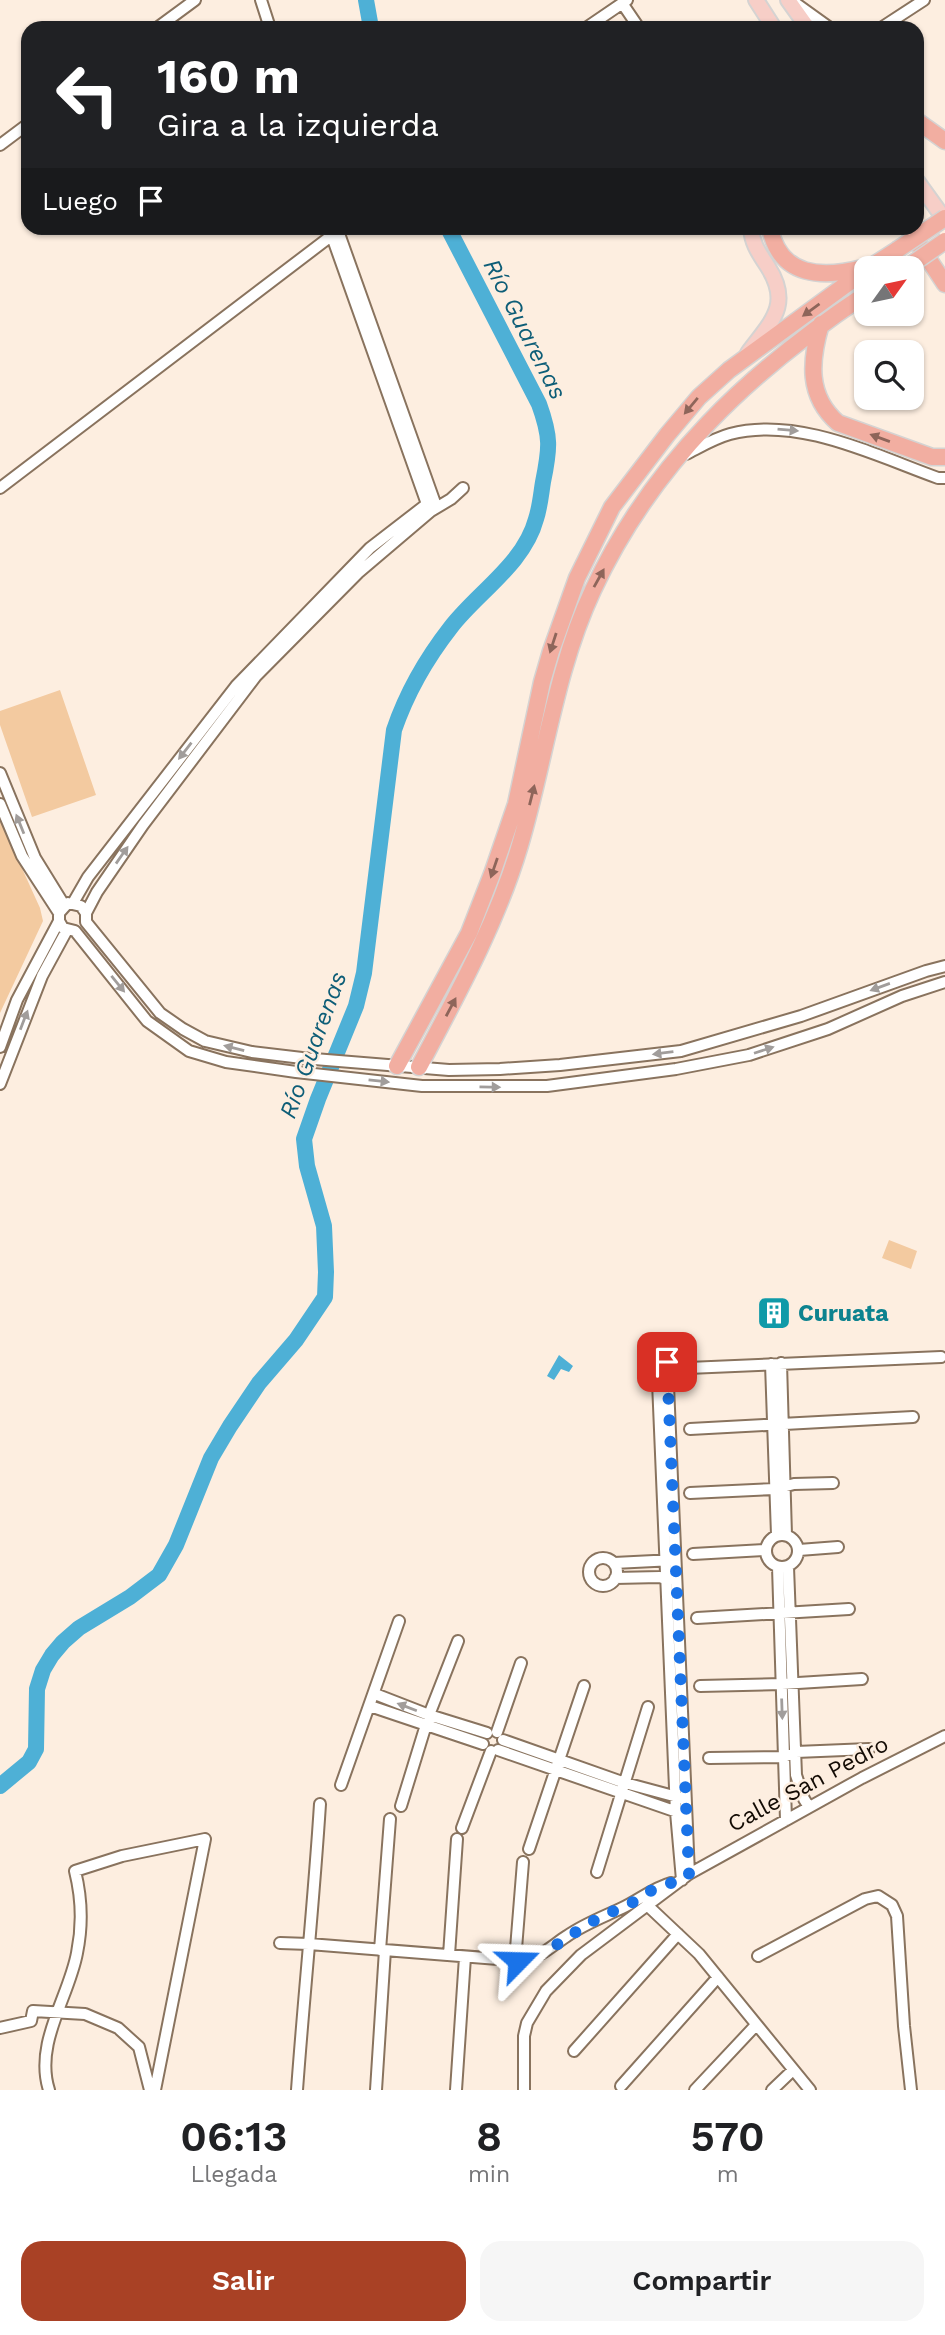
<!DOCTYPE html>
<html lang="es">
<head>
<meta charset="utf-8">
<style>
  :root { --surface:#fff; --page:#f6f6f6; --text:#202124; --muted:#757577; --accent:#a94125 }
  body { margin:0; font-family:"Work Sans",sans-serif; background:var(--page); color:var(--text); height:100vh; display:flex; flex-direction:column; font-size:26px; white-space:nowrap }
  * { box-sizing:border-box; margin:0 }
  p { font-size:23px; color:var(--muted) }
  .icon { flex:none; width:38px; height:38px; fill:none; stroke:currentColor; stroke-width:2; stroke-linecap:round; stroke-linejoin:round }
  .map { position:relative; height:2090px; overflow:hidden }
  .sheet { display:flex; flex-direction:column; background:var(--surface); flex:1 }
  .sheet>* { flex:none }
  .guide { position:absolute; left:21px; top:21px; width:903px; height:214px; border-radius:21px; box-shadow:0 2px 5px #0004; background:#202124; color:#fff; overflow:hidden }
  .needle { width:46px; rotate:57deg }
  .buttons { position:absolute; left:854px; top:256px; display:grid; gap:14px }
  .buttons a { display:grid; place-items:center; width:70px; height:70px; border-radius:14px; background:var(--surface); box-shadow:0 2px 5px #0004; font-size:35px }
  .pin { position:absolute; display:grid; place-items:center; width:60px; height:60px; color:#fff; margin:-30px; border-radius:14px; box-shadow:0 4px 10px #0006 }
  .me { position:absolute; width:77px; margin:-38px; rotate:68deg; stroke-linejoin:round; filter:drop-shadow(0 0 5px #0008) }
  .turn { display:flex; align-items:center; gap:24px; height:147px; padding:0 21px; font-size:32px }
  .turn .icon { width:91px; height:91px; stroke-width:2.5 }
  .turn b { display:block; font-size:49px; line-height:60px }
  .then { display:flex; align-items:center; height:66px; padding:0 21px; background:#0003; gap:14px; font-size:26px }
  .eta { display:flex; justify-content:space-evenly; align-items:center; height:119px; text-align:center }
  .eta b { font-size:42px; font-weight:600; line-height:49px }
  .cta { display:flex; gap:14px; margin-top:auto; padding:14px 21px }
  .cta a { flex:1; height:80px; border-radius:21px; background:var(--accent); color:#fff; font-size:28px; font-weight:600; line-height:80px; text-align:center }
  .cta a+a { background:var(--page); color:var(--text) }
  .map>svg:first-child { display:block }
</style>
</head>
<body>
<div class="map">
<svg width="945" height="2090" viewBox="0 0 945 2090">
  <rect width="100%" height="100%" fill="#fdeee0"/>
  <path fill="#f3caa0" d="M60 690 96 795 32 817 0 725V711Z
    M0 820 40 908 43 921 0 1013Z
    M889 1240 917 1251 911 1269 882 1258Z"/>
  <path fill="#4eb0d6" d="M559 1355 573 1366 569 1372 561 1369 554 1380 547 1376Z"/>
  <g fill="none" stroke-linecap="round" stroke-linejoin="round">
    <path stroke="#4eb0d6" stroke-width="16" d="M366 0 371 28
      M0 1786 29 1762 36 1749 37 1689 43 1670 52 1655 63 1642 79 1628 130 1597 159 1575 176 1545 211 1458 230 1426 259 1383 296 1340 325 1297 326 1272 324 1226 307 1166 304 1139 318 1099 356 1006 364 973 394 730C407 692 426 659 451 627 478 592 524 564 536 519 540 507 541 494 543 482 550 448 551 437 539 404L448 228"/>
    <g stroke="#89735e" stroke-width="14">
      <path id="minor" d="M261 0 270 28
        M791 0 830 28
        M622 3 639 28
        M157 28 195 0
        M586 28 627 0
        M881 28 924 0
        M0 145 28 124
        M686 454C700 447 715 438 730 434 798 416 874 455 938 478H945
        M0 488 335 233
        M431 511 451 499 463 488
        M0 773 35 858 64 905
        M0 804 22 856 59 913V921L63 928 75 931 147 1021 189 1051 226 1062 296 1072 422 1086H547L676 1069 749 1055 828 1029 902 996 945 982
        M73 903 88 877 236 686 370 548 427 504 329 228
        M59 913 68 903 81 906 86 913V922L160 1013 183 1029 205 1041 252 1052 302 1058 449 1070 500 1069 560 1065 681 1051 801 1016 926 971 945 966
        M86 913 97 892 143 825 256 676 358 573 431 511 435 503 337 228
        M0 1047 17 1000 59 921
        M0 1084 42 976 67 930
        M667 1362 689 1874
        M781 1363 786 1535
        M771 1364 777 1535
        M688 1368 941 1357
        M669 1382H658L676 1812 682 1880
        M690 1429 913 1417
        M690 1493 775 1489 794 1484 833 1483
        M766 1551a16 16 0 1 1 32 0a16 16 0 1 1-32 0Z
        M799 1550 838 1547
        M693 1554 765 1550
        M589 1572a14 14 0 1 1 28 0a14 14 0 1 1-28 0Z
        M614 1563 674 1560
        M778 1567 786 1820
        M788 1567 796 1775 804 1799 809 1807
        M615 1578 660 1577 668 1580
        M697 1618 849 1609
        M700 1686 782 1684 862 1679
        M375 1694 429 1715 487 1733
        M370 1706 483 1744
        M497 1732 521 1663
        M503 1740 625 1783 681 1798
        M498 1750 680 1813
        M709 1758 784 1757 796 1752 869 1749
        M341 1785 399 1621
        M401 1806 429 1715 458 1641
        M462 1828 491 1751
        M529 1849 584 1686
        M597 1872 648 1707
        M647 1905 699 1954 810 2090
        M280 1943 309 1944 524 1961C541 1957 553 1945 567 1936 584 1924 603 1917 622 1908 639 1900 653 1888 671 1883
        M380 1950 390 1819
        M449 1955 457 1839
        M758 1956 865 1899 878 1896 892 1905 897 1916 904 2026 911 2090
        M515 1961 523 1862
        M0 2028 31 2021 33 2011 85 2014 118 2028 139 2047 150 2090
        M574 2051 678 1934
        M621 2086 718 1977
        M49 2090C34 2043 69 1997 77 1953 83 1924 82 1899 75 1871L122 1856 205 1839 155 2090
        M297 2090C304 1994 314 1899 320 1804
        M376 2090 385 1950
        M456 2090 465 1957
        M524 2090V2036L527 2023 546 1991 581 1955 689 1874 862 1778 945 1736
        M695 2090 756 2025
        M772 2090 793 2070"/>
    </g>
    <g stroke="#d5d3d2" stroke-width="18">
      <path id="major" d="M756 0 774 28
        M788 0 808 28
        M917 181 945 220
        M748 353C771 322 792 305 768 267 759 253 752 244 751 228"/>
    </g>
    <g stroke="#d5d3d2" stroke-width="19">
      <path id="highway" d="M917 121 945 141
        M770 228C780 278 823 278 863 268
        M908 228 945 284
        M869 268 897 250
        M821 324C810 361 807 396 838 423L932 457H945
        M397 1066 469 933 492 874 516 804 542 682 551 651 577 578 612 507 667 435 699 397 729 370 866 270
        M419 1067C457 995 497 923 520 845 545 761 555 671 593 590 652 463 750 371 866 294"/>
    </g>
    <use href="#minor" stroke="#fff" stroke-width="10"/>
    <use href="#major" stroke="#f7cec7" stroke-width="14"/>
    <use href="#highway" stroke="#f2aea1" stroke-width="16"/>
    <g stroke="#d5d3d2" stroke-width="19" stroke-linecap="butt">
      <path id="highway-bridge" d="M897 250 945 218
        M909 266 945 241"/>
    </g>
    <use href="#highway-bridge" stroke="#f2aea1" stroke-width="16"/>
  </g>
  <defs><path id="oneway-solid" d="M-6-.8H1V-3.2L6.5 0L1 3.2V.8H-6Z" transform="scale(1.75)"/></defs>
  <g fill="#8e655a">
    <use href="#oneway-solid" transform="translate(811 310) rotate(144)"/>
    <use href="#oneway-solid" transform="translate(691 406) rotate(130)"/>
    <use href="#oneway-solid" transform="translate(880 438) rotate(-160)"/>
    <use href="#oneway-solid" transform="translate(599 578) rotate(-61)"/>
    <use href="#oneway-solid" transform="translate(553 643) rotate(108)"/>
    <use href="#oneway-solid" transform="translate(532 795) rotate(-76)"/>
    <use href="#oneway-solid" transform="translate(494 868) rotate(109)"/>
    <use href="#oneway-solid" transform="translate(451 1007) rotate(-62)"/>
  </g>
  <g fill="#a19d9b">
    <use href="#oneway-solid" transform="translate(788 430) rotate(5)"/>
    <use href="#oneway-solid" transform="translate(185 751) rotate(128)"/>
    <use href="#oneway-solid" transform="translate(20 824) rotate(-112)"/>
    <use href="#oneway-solid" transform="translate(122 855) rotate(-55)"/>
    <use href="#oneway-solid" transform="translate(118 984) rotate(51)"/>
    <use href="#oneway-solid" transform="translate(880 987) rotate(160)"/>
    <use href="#oneway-solid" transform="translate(24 1020) rotate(-69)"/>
    <use href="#oneway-solid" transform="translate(234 1048) rotate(-166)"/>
    <use href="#oneway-solid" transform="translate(764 1050) rotate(-18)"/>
    <use href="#oneway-solid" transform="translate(663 1053) rotate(173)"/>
    <use href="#oneway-solid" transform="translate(379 1081) rotate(6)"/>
    <use href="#oneway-solid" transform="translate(490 1087) rotate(1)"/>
    <use href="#oneway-solid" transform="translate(407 1707) rotate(-159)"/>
    <use href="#oneway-solid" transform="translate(782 1709) rotate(88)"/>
  </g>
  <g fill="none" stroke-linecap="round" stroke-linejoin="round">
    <path stroke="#1a73e8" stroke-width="12" stroke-dasharray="0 21.6" d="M518 1961C544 1959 574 1930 599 1918 610 1912 622 1908 633 1902 647 1894 661 1881 677 1883L689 1874 667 1362"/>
  </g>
  <defs>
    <g id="building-square" transform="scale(1.75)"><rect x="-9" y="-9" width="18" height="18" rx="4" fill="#0f9aa8" stroke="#fdeee0"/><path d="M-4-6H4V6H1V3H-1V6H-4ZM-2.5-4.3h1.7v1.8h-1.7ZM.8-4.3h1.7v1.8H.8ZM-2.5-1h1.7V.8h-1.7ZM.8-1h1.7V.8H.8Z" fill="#fff"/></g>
  </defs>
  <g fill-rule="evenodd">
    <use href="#building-square" x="774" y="1313"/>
  </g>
  <g text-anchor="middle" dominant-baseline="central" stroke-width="5" stroke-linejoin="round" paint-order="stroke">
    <g font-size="23" font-weight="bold" fill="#0d838f" stroke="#fdeee0" text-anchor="start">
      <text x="798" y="1313">Curuata</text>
    </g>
    <g font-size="23" fill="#130b04" stroke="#fdeee0">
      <text transform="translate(808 1784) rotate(-28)">Calle San Pedro</text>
    </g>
    <g font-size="24" font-style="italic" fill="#0d5d77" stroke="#fdeee0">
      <text transform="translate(525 329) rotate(63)">Río Guarenas</text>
      <text transform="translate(313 1045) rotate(-70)">Río Guarenas</text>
    </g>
  </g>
</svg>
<div class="buttons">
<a><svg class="needle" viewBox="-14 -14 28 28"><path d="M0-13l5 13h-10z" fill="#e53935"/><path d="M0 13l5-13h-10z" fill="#757577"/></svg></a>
<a><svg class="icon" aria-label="search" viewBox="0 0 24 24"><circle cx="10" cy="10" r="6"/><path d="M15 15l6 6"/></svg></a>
</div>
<div class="pin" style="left:667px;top:1362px;background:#d93025"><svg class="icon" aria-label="arrive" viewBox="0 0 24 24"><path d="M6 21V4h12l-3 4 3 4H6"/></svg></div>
<svg class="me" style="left:518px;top:1961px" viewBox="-20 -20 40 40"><path d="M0-17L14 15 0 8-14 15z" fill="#1a73e8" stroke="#fff" stroke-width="4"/></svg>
<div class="guide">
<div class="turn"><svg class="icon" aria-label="left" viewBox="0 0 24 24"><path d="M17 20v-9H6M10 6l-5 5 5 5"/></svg><div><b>160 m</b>Gira a la izquierda</div></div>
<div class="then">Luego<svg class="icon" aria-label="arrive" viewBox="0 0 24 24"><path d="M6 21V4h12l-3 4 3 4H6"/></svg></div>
</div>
</div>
<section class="sheet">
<div class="eta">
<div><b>06:13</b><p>Llegada</p></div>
<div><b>8</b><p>min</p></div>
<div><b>570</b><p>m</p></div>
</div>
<div class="cta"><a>Salir</a><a>Compartir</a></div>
</section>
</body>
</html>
